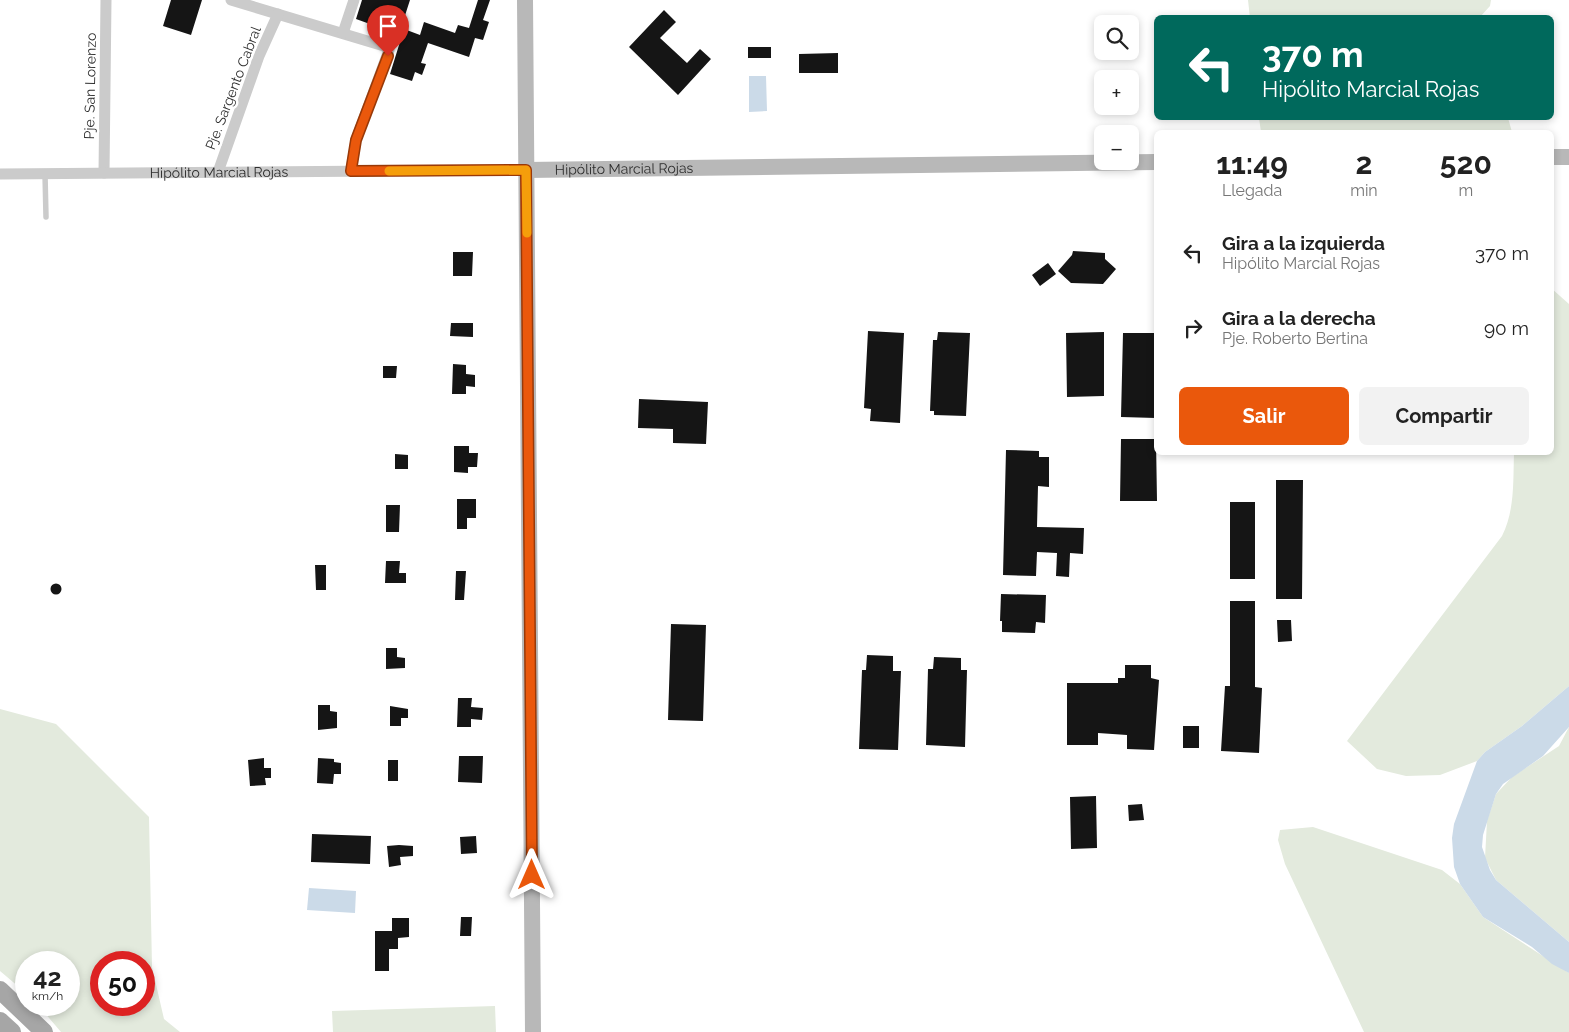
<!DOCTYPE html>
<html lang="es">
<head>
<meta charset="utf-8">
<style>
  :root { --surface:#fff; --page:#f2f2f2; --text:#222; --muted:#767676; --accent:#ea580c }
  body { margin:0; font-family:Raleway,sans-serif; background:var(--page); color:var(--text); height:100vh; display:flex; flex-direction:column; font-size:19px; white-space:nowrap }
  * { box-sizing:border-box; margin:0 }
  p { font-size:16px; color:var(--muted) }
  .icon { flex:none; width:28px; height:28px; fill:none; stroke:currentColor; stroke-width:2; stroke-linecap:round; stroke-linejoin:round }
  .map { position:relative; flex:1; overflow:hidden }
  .details { position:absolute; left:1154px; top:130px; width:400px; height:325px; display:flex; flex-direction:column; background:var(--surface); border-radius:8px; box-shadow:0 2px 8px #0003 }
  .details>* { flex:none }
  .banner { position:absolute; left:1154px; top:15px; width:400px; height:105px; border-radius:8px; box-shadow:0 2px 8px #0003; background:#00695c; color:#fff; overflow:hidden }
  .buttons { position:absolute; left:1094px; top:15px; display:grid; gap:10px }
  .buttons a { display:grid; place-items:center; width:45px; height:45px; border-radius:8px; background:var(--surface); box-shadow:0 2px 8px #0003; font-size:25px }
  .speed { position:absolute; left:15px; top:951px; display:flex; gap:10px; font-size:25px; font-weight:700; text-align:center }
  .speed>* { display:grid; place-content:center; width:65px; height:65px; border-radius:50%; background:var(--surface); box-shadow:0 2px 8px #0003; line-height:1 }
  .speed small { font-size:12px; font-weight:400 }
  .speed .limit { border:8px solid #d22; background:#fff; color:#111 }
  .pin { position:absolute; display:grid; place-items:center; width:42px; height:42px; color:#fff; margin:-51px -21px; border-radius:50% 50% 50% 0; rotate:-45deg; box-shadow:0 0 5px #0007 }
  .pin .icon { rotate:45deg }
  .me { position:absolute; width:55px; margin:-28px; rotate:0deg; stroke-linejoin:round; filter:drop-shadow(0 0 4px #0008) }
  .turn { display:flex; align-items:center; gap:18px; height:105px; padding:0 25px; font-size:22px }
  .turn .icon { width:65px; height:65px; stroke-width:2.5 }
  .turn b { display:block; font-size:35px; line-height:42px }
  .eta { display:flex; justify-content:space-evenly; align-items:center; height:85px; text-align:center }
  .eta b { font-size:30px; font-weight:700; line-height:35px }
  .primary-button { display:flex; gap:10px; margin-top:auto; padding:10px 25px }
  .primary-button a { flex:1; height:58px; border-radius:8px; background:var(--accent); color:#fff; font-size:20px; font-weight:700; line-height:58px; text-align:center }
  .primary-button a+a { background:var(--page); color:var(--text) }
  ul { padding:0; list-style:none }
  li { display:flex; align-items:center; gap:15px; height:75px; padding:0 25px }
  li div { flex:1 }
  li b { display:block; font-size:19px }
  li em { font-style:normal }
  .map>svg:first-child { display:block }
</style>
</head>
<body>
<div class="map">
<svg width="1569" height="1032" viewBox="0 0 1569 1032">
  <rect width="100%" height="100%" fill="#fff"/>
  <path fill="#e3eadd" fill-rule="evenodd" d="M1248 0H1491L1490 6 1480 17 1250 18Z
    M1259 118H1508L1512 132H1261Z
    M1551 288 1569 304V686L1522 726 1485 752 1477 761 1440 775 1406 776 1377 769 1347 741 1502 536C1515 510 1513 481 1514 453L1551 452Z
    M0 709 56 724 149 817 152 967 164 1019 180 1032H61L38 1005H69V962H26V993L0 971ZM144 962V1005H101V962Z
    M1569 727V942L1496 880 1485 858 1487 821 1496 794 1512 777 1559 746Z
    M1313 827 1442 870 1460 884 1483 917 1569 973V1032H1364L1285 864 1278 840 1280 830Z
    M495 1006 496 1032H333L332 1011Z"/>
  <path fill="#cbdae8" d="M749 76H766L767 111 749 112Z
    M1569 686V727L1543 756 1503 784 1496 794 1483 835 1482 847 1490 870 1496 880 1569 942V973L1552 964 1532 947 1483 917 1460 884 1454 867 1452 838 1454 824 1477 761 1485 752 1522 726Z
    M309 888 356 891 355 913 307 910Z"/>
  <path fill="#151515" d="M171 0H202L191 35 163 26Z
    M362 0H410L398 37 380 31 381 28 356 19Z
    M478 0H490L483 20 489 22 483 40 475 38 469 57 428 43 421 63 426 64 422 75 415 72 412 81 390 74 404 29 420 35 424 22 455 33 458 25 469 28Z
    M664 10 676 22 660 38 687 63 700 49 711 59 678 95 629 47Z
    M748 47H771V58H748Z
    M838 53V73H799V54Z
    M1073 251 1105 253V259L1116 269 1103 284 1071 283 1058 271 1072 255Z
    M453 252H473L472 276H453Z
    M1048 263 1056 274 1040 286 1032 275Z
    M451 323H473V337L450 336Z
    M868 331 904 333 900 423 870 421 871 409 864 408Z
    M938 332 970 333 966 416 934 415V411H930L933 340H937Z
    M1104 332V396L1067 397 1066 333Z
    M1123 333H1156V418L1121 417Z
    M453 364 466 365V374L475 375V387L466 386V394H452Z
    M383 366H397L396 378H383Z
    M639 399 708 402 706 444 673 443V429L638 428Z
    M1121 439H1156L1157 501H1120Z
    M454 446H469V453H478L477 467H468V473L454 472Z
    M1006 450 1039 451V457H1049V487L1038 486 1037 527 1084 528 1083 554 1070 553 1069 577 1056 576 1057 553 1037 552 1036 576 1003 575Z
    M395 454 408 455V469H395Z
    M1276 480H1303L1302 599H1276Z
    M457 499H476V518H467V529H457Z
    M1230 502H1255V579H1230Z
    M386 505H400L399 532H386Z
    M386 561H400L399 573H406V583H385Z
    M315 565H326V590H316Z
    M456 571H466L464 600H455Z
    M50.5 589a5.5 5.5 0 1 1 11 0a5.5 5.5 0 1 1-11 0Z
    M1001 594 1046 595 1045 623 1036 622 1035 633 1002 632V621H1000Z
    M1230 601H1255V687L1262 688 1259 753 1221 751 1225 686H1230Z
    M1277 620H1291L1292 641 1278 642Z
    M671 624 706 625 703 721 668 720Z
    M386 648H397V657L405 658V668L386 669Z
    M867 655 893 656V671H901L898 750 859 749 862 670H866Z
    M934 657 961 658V670H967L965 747 926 745 928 669H933Z
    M1125 665H1151V678L1159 680 1154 750 1127 749V735L1098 733V745H1067V683H1118V678H1125Z
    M458 698H472L471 707 483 708 482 720 471 719V727H457Z
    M318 705H330V711L337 712V728L318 730Z
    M390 706 408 709V718H401V726H390Z
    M1183 726H1199V748H1183Z
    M459 756H483L482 783 458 782Z
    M264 758V768H271V778H265L266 785 250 786 248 760Z
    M318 758 334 759V762L341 763V774H334L333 784 317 783Z
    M388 760H398V781H388Z
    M1096 796 1097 848 1071 849 1070 797Z
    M1142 804 1144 820 1129 821 1128 805Z
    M312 834 371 836 370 864 311 862Z
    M476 836 477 853 461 854 460 837Z
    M399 845 413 846V856L400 857 401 865 389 867 387 846Z
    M461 917H472L471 936H460Z
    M392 918H409V937L398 938V949H389V971H375V931H392Z"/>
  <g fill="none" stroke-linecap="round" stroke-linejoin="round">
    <path stroke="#cbcbcb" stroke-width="5.5" d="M45 174 46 217"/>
    <g stroke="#cbcbcb" stroke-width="11">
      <path d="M231 0 384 46 389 50 356 140 351 171"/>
      <path d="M343 33 354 0"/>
      <path d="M218 172 259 56 278 14"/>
      <path d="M104 173 106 0"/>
      <path id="s1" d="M0 174 526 170"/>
    </g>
    <g stroke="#b8b8b8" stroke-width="16">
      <path d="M525 0 533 1032"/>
      <path d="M1551 157H1569"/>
      <path id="s2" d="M526 170 1156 162"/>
    </g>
    <path stroke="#a6a6a6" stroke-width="18" d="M0 990 44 1032
      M0 1021 12 1032"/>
  </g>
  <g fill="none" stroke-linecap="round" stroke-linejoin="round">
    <g stroke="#983908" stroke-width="12">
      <path id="route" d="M388 56 356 140 351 171 526 170 532 875"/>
    </g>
    <use href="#route" stroke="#ea580c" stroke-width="9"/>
    <path stroke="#f59e0b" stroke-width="9" d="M389 171 526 170 527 233"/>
  </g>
  <g text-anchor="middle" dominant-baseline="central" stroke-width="5" stroke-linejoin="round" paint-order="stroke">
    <g font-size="14" fill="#2e2e2e" stroke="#fff">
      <text transform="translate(90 86) rotate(-89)">Pje. San Lorenzo</text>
      <text transform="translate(233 88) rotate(-69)">Pje. Sargento Cabral</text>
      <text stroke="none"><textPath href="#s2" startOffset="98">Hipólito Marcial Rojas</textPath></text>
      <text stroke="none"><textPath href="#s1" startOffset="219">Hipólito Marcial Rojas</textPath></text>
    </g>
  </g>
</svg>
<div class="buttons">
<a><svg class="icon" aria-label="search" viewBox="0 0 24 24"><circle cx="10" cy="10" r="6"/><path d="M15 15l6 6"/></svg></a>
<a>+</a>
<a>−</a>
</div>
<div class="speed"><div>42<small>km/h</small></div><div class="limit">50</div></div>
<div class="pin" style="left:388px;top:56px;background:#d93025"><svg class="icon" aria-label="arrive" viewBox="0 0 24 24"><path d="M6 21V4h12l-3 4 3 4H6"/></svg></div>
<svg class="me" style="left:532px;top:875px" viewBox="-20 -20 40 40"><path d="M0-17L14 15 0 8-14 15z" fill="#ea580c" stroke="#fff" stroke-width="4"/></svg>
<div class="banner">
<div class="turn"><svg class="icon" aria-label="left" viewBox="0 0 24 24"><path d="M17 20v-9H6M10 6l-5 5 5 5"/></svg><div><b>370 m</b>Hipólito Marcial Rojas</div></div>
</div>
<section class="details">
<div class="eta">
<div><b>11:49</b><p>Llegada</p></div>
<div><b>2</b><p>min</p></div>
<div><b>520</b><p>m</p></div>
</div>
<ul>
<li><svg class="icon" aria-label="left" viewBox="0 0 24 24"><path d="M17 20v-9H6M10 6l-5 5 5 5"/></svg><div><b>Gira a la izquierda</b><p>Hipólito Marcial Rojas</p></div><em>370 m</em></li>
<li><svg class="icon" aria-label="right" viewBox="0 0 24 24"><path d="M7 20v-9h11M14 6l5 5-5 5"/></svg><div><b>Gira a la derecha</b><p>Pje. Roberto Bertina</p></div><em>90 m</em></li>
</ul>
<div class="primary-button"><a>Salir</a><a>Compartir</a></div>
</section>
</div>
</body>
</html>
